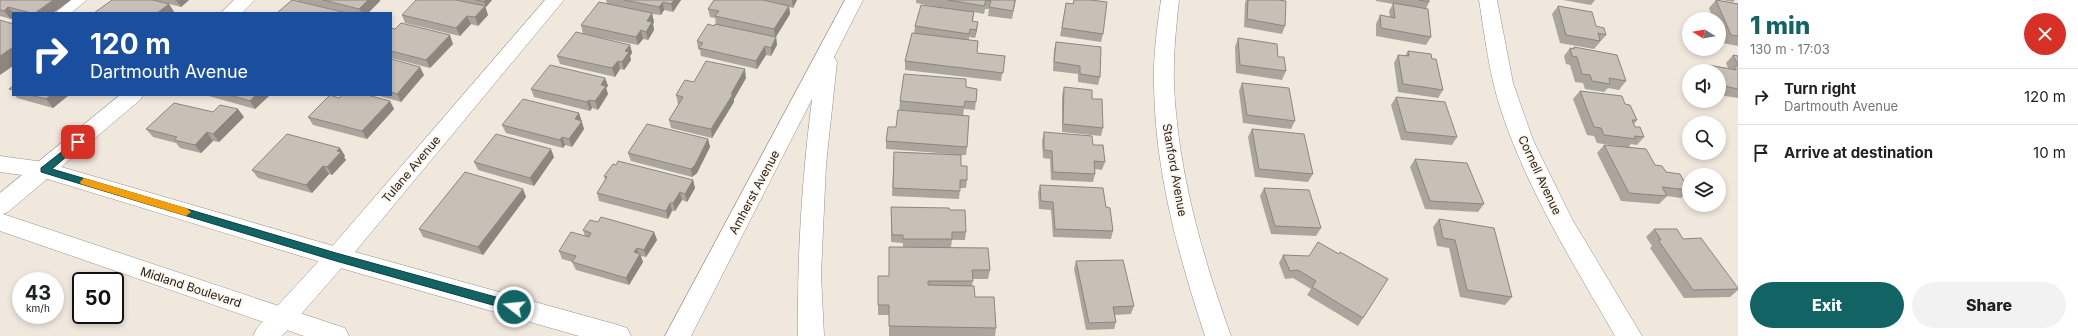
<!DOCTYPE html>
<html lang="en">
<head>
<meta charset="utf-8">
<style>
  :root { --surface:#fff; --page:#f2f2f2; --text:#202124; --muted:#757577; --line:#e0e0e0; --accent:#126363 }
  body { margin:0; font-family:Inter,sans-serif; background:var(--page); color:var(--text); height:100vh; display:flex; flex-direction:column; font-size:15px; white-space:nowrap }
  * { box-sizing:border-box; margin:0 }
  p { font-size:13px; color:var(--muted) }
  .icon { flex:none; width:22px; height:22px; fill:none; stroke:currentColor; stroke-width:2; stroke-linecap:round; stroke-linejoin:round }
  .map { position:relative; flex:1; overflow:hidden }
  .sheet { display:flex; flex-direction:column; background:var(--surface); width:340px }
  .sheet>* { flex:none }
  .top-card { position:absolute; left:12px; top:12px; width:380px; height:84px; border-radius:0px; box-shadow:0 2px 6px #0003; background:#1a4fa0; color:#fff; overflow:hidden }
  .needle { width:26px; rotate:281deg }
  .buttons { position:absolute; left:1682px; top:12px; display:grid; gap:8px }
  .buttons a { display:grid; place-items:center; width:44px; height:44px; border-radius:50%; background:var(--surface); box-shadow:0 2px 6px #0003; font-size:20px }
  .speed { position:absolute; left:12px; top:272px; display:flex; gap:8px; font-size:20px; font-weight:700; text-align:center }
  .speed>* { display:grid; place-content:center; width:52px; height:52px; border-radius:50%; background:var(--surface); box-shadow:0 2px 6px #0003; line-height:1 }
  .speed small { font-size:10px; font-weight:400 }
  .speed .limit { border:2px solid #111; border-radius:6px; background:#fff; color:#111 }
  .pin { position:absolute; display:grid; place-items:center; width:34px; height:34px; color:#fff; margin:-17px; border-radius:8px; box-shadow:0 2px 6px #0006 }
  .me { position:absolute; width:44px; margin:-22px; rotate:286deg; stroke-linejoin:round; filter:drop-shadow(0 0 3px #0008) }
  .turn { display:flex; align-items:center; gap:14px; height:84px; padding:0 12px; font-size:18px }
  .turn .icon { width:52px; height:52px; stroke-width:2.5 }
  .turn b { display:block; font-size:28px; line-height:34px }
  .round { display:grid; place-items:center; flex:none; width:42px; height:42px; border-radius:21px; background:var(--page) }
  .overview { display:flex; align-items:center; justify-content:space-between; height:68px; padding:0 12px }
  h1 { font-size:24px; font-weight:800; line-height:30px; color:var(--accent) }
  .cta { display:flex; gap:8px; margin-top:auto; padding:8px 12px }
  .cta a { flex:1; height:46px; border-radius:24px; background:var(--accent); color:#fff; font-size:16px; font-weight:800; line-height:46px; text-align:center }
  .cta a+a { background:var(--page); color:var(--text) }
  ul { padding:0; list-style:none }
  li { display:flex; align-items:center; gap:12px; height:56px; padding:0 12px; border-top:1px solid var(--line) }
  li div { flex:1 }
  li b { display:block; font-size:15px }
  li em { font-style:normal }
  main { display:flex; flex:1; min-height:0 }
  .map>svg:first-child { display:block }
</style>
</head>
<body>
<main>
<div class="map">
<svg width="1738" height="336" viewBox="0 0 1738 336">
  <rect width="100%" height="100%" fill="#f0e7dd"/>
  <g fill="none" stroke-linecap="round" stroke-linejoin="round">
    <g stroke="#999087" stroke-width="1">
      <path id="lane" d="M71 0H87L71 13H55Z
        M0 21 13 24V34L0 31Z"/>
    </g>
    <g stroke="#999087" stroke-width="1">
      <path id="street" d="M234 0H255L242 13H221Z
        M545 0H564L345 264 282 336H253L257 328 329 250Z
        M845 0H863L834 57 837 62 826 165 821 274 824 336H798C797 256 802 178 812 99L691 336H665Z
        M1161 0H1179C1176 28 1173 56 1174 85 1178 172 1202 255 1231 336H1205C1178 254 1155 171 1154 85 1153 56 1157 28 1161 0Z
        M1479 0H1497L1513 83 1533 140 1572 219 1642 336H1615C1573 263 1527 190 1501 110 1489 74 1485 37 1479 0Z
        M120 95H143L140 100 8 212 0 215V193Z"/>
    </g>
    <g stroke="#999087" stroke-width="1">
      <path id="secondary" d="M0 156 44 162 337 247 618 325 627 328 631 336H579L337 267 44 178 0 172Z
        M0 213 345 328 349 336H304L0 231Z"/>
    </g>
    <use href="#lane" fill="#fff" fill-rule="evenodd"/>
    <use href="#street" fill="#fff" fill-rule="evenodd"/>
    <use href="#secondary" fill="#fff" fill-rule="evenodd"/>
  </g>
  <path fill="#aca59d" d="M0 0 53 13H13V17L11 19 0 16Z
    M112 0H189L181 7 169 4 174 12Z
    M297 0H380V1L368 13H347L297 1Z
    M457 0H492L486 7Z
    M606 0H681L673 12 664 10 661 15 652 14 654 22 653 24 654 30 648 40 643 39 638 45 583 34 581 25 607 4Z
    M714 0H797L793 8 789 7 790 14 776 37 777 45 771 56 766 55 757 69 701 56 700 50 698 49 697 41 714 26 716 24 715 18 710 17 708 9Z
    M916 0H1016L1012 19 988 16 989 9H985L984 14 974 12 973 21 977 30 975 38 969 37V40L977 53 1005 56 1001 81 905 70V61L914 34 915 26 937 7 916 3Z
    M1074 0 1103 34 1101 42 1060 36 1066 3 1073 4Z
    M1246 0H1282L1285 26 1282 34 1244 27 1245 3Z
    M1376 0H1429V2L1426 9 1431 37 1426 45 1376 36V24L1380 15 1390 17 1389 11 1393 4 1376 1Z
    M1563 0H1595L1591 5Z
    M1716 0 1738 4V46L1723 43 1719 33V19H1713L1709 8Z
    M1722 0H1735L1733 2Z
    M485 6 488 15 478 26 471 24 460 36 405 23 402 15Z
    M1558 6 1596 26 1606 35 1594 49 1560 43 1552 14Z
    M391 28 453 44 430 68 391 58Z
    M1238 38 1278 57 1286 71 1282 80 1236 73 1235 47Z
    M1056 42 1100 77 1098 85 1078 82V74L1053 71 1054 50Z
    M630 45 632 53 630 56 631 60 624 70 620 69 615 77 560 64 557 56Z
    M1574 47 1626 81 1619 90 1608 88 1604 92 1585 89 1583 83 1575 82 1570 65 1566 64 1564 56 1570 48 1573 49Z
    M1408 51 1443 90 1438 98 1398 92 1394 63 1398 55 1405 56Z
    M1733 55 1738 56V98L1719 95V71H1703L1708 65 1728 68 1726 63Z
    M391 59 424 75 401 102 376 95H391Z
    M605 78 608 86 606 88 608 94 598 110 592 108 590 111 534 97 531 89Z
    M746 78 734 99V102L712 138 671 128 669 120 679 104H678L676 95 694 82Z
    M1242 83 1295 121 1291 129 1243 123 1239 91Z
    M966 87 977 89 975 110 964 109 963 116 967 147 966 155H961V166L967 180 966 188H960L959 199 892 196 894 152 952 154 886 149V141L896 127 957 115 899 110 900 101Z
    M1064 87 1092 99 1103 128 1101 136 1062 132V96Z
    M1580 91 1625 104 1637 120 1634 124 1635 127 1644 137 1637 145 1631 144 1629 147 1666 172 1689 190 1681 198 1667 196 1659 204 1621 201 1597 153 1604 145 1624 147 1597 143 1594 136 1587 135 1573 99Z
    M15 95H69L53 108 17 98Z
    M205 95H270L255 109Z
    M1396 97 1457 137 1452 145 1401 140 1391 105Z
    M339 98 390 101 394 109 367 139 313 125 308 117Z
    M213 112 244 117 219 142 213 141 201 153 180 148 176 143 153 137 146 129Z
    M579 113 584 129 572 147 565 145 563 148 506 133 502 125Z
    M1252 129 1313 174 1308 182 1255 177 1248 137Z
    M1044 132 1093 145 1105 162 1102 170 1095 169V174L1093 182 1051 180 1050 159 1043 158 1042 141Z
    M708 139 710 147 697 173 692 177 631 161 628 153Z
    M340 148 345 156 344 157 346 160 332 175 329 174 312 193 258 178 252 170Z
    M554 157 534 186 478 170 474 162Z
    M1415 159 1484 204 1478 212 1425 209 1410 167Z
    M604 176 693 180 695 188 687 202 682 200 675 211H672L668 219 599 201 597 193 605 180Z
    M1040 185 1106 207 1113 231 1111 239 1053 237 1051 210 1039 209 1038 193Z
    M1264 188 1321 228 1316 236 1271 234 1260 196Z
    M523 189 526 197 483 255 423 237 419 229Z
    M891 207 950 210 966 232 965 240H952L951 247H903V243L891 242Z
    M1439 219 1512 297 1505 305 1460 297 1449 248 1437 246 1433 227Z
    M598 222 654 232 657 240 646 257 641 256 643 262 629 285 576 270 572 262H573L562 259 559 251 585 236 583 230Z
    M1654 229 1683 239 1738 288V290L1730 297 1684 298 1650 248 1652 246 1646 237Z
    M889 247 990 270 988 279H973L972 286 975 297 996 328 995 336H889V315H878V276H889Z
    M1283 255 1363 318 1358 326 1307 295 1311 289 1293 278 1285 279 1279 263Z
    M1076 261 1134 306 1131 314 1115 315 1116 322 1114 329 1086 330 1074 269Z"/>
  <path fill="#8c867f" d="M53 0H71L53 13H35Z
    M176 0H189L181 7Z
    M368 0H380V1L368 13H362L359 9Z
    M486 0H492L486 7 484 2Z
    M674 0H681L673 12 671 4Z
    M792 0H797L793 8Z
    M663 2 664 10 661 15 659 7Z
    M169 4 174 12 173 13H157Z
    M485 6 488 15 478 26 475 17Z
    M789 6 790 14 775 38 774 29Z
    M8 7 14 13H13V17L11 19 4 11Z
    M652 13 654 22 653 24 654 30 648 40 646 32 647 21Z
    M467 16 471 24 460 36 456 28Z
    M978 22 977 30 975 38 976 30Z
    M641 30 643 39 638 45 636 37Z
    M450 35 453 44 430 68 426 60Z
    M776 37 777 45 771 56V48Z
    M630 45 632 53 630 56 631 60 624 70 622 62 625 51Z
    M765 46 766 55 757 69 756 61Z
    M13 47V66L0 75V56Z
    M618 61 620 69 615 77 612 68Z
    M420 67 424 75 401 102 397 94Z
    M745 69 746 78 734 99V102L712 138 711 129Z
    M605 78 608 86 606 88 608 94 598 110 595 101 601 85Z
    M51 95H69L53 108 46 99Z
    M256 95H270L255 109 250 101Z
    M589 100 592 108 590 111 587 102Z
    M390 101 394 109 367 139 362 131Z
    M238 109 244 117 219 142 213 134Z
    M579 113 584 129 572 147 569 139 575 119Z
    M207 132 213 141 201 153 195 145Z
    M562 137 565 145 563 148 560 140Z
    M708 139 710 147 697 173 692 177 691 169Z
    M340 148 345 156 344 157 346 160 332 175 327 167 337 151Z
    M551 149 554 157 534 186 530 178Z
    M323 166 329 174 312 193 306 185Z
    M693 180 695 188 687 202 685 194Z
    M523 189 526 197 483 255 478 247Z
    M680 192 682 200 675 211 673 203Z
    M670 203 672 211 668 219 666 211Z
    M654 232 657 240 646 257 644 250Z
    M637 248 639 256 640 254 643 262 629 285 626 278 634 252Z"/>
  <path fill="#c8c0b6" stroke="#8c867f" d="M0 0H53L35 13H31L8 7 4 11 0 10Z
    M112 0H153L169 4 157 13H94Z
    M292 0 343 12 342 13H277Z
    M323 0H368L359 9Z
    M416 0H456L485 6 475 17 467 16 456 28 402 15Z
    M476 0H486L484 2Z
    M624 0H674L671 4 663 2 659 7Z
    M714 0H763L789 6 774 29 715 16 719 11 708 9Z
    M948 0H1015L1013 11 989 7 991 1 986 0 984 6Z
    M1074 0H1091L1107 2 1103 34 1062 28 1066 3 1073 4Z
    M1248 0H1279L1286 1 1285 26 1247 19Z
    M1419 0H1429V2Z
    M1716 0 1738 4V36L1731 35Z
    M599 2 652 13 647 21 652 22 646 32 641 30 636 37 581 25Z
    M1393 3 1428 9 1431 37 1381 28 1380 15 1395 18Z
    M921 5 974 12 972 21 978 22 976 30 970 29 969 34 915 26Z
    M1558 6 1592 12 1596 26 1604 28 1606 35 1598 33 1600 41 1566 35Z
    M0 20 13 24V47L0 56Z
    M401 23 450 35 426 60 391 51V28L395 29Z
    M708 24 714 26 715 24 776 37 771 48 765 46 756 61 699 48 703 43 697 41Z
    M576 32 630 45 625 51 629 52 622 62 618 61 612 68 557 56Z
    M912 33 978 41 977 53 1005 56 1003 73 905 61Z
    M1238 38 1277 44 1278 57H1284L1286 71 1240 65Z
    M1056 42 1101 47 1100 77 1080 74V66L1054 62Z
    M1574 47 1617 55 1626 81 1609 78 1610 84 1592 81 1590 75 1582 74 1577 57 1572 56 1570 48 1574 49Z
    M1408 51 1431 54 1432 59H1436L1443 90 1403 84 1398 55 1409 56Z
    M1733 55 1738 56V65Z
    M391 59 420 67 397 94 391 92Z
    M706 61 745 69 731 94H733L711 129 669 120 683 97 676 95 685 80 694 82Z
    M550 65 605 78 601 85 606 86 595 101 589 100 587 102 531 89Z
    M1708 65 1736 70 1734 66H1738V89L1719 85V71H1711Z
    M904 74 966 79V87L977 89 976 102 965 101 964 107 900 101Z
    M1242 83 1289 88 1295 121 1247 115Z
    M13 86V90L9 89Z
    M1064 87 1092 90V99H1102L1103 128 1063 124Z
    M1580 91 1622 96 1625 104 1630 105 1637 120H1632L1635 127H1640L1644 137 1634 136 1636 139 1604 135 1601 128 1594 127Z
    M30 95H51L46 99Z
    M229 95H256L250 101Z
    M330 95 339 98 342 95H367L390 101 362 131 308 117Z
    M1396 97 1445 102 1457 137 1406 132Z
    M523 99 579 113 575 119 582 121 569 139 562 137 560 140 502 125Z
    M174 103 213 112 220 105 238 109 213 134 207 132 195 145 174 140 177 137 146 129Z
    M898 110 969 116 967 147 886 141 888 127H896Z
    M647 124 708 139 695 165 691 169 628 153Z
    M1252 129 1304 134 1313 174 1259 169Z
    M1044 132 1092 136 1093 145H1103L1105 162 1094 161 1095 174 1053 172 1052 151 1044 150Z
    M287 134 340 148 337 151 341 152 327 167 323 166 306 185 252 170Z
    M496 134 551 149 530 178 474 162Z
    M1604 145 1646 149 1655 165 1662 166 1666 172 1680 174 1689 190 1662 187 1667 196 1629 193Z
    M894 152 961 155V166H967V180H960V191L893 188Z
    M1415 159 1467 163 1484 204 1430 201Z
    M618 161 693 180 685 194 680 192 673 203H670L666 211 597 193 607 177 604 176 613 164 616 165Z
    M465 172 523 189 478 247 419 229Z
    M1040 185 1103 188 1106 207 1110 208 1113 231 1055 229 1053 202 1041 201Z
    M1264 188 1309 190 1321 228 1275 226Z
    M891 207 949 208 950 210H965L966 232H952V239H903V235H892Z
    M601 217 654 232 644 250 637 248 634 252 640 254 626 278 572 262 576 256 559 251 571 232 589 237 591 233 583 230 590 220 598 222Z
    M1439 219 1494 228 1512 297 1467 290 1455 240 1443 238Z
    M1654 229H1677L1683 239 1701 238 1738 288V289L1693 290 1658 240H1661Z
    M1318 242 1339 254 1340 252 1388 279 1363 318 1312 287 1316 281 1298 270 1290 271 1283 255 1309 256Z
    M889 247 988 248 990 270H972L973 281H928V285L974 286 975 297H994L996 328 889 326V305H878V276H889Z
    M1123 260 1134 306 1113 307 1116 322 1089 323 1076 261Z"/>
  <path fill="#126363" stroke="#0c4040" d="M78 139 82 142 81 144 52 169 336 253 514 302 520 307 514 311 336 261 41 172V168Z"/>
  <path fill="#f59e0b" d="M84 178 186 208 191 212 186 216 81 184 80 182Z"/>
  <g text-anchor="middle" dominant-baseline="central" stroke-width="3" stroke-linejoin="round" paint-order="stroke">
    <g font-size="12" fill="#211e1b" stroke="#fdf4ea">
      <text transform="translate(411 169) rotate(-50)">Tulane Avenue</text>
      <text transform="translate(1175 170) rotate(80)">Stanford Avenue</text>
      <text transform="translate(1540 175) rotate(65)">Cornell Avenue</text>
      <text transform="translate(754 192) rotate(-62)">Amherst Avenue</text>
      <text transform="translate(191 287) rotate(18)">Midland Boulevard</text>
    </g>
  </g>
</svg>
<div class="buttons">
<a><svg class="needle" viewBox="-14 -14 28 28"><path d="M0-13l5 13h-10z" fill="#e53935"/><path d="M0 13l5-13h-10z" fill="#757577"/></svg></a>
<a><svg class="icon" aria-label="sound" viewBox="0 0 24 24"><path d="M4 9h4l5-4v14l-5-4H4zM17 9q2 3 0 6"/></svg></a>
<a><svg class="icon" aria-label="search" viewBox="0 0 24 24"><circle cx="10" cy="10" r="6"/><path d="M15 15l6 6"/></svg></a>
<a><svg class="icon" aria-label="layers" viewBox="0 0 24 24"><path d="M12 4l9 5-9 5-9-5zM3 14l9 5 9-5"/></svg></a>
</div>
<div class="speed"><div>43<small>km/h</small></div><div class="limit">50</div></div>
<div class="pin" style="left:78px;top:142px;background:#d93025"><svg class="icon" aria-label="arrive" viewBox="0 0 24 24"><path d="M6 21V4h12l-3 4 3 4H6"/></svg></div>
<svg class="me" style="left:514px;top:307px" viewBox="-20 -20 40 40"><circle r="17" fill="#126363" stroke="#fff" stroke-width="3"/><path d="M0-11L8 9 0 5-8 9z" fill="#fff"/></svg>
<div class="top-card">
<div class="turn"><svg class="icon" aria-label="right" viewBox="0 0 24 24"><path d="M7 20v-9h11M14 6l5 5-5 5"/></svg><div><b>120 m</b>Dartmouth Avenue</div></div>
</div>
</div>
<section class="sheet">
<div class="overview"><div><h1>1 min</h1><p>130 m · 17:03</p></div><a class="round" style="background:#d93025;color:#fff"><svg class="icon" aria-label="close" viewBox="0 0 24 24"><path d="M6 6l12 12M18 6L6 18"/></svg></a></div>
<ul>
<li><svg class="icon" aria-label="right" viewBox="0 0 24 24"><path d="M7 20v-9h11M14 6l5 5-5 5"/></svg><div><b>Turn right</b><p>Dartmouth Avenue</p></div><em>120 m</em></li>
<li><svg class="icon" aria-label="arrive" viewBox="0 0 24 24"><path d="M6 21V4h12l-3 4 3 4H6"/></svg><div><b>Arrive at destination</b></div><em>10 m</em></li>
</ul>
<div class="cta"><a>Exit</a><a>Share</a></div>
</section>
</main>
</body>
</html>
